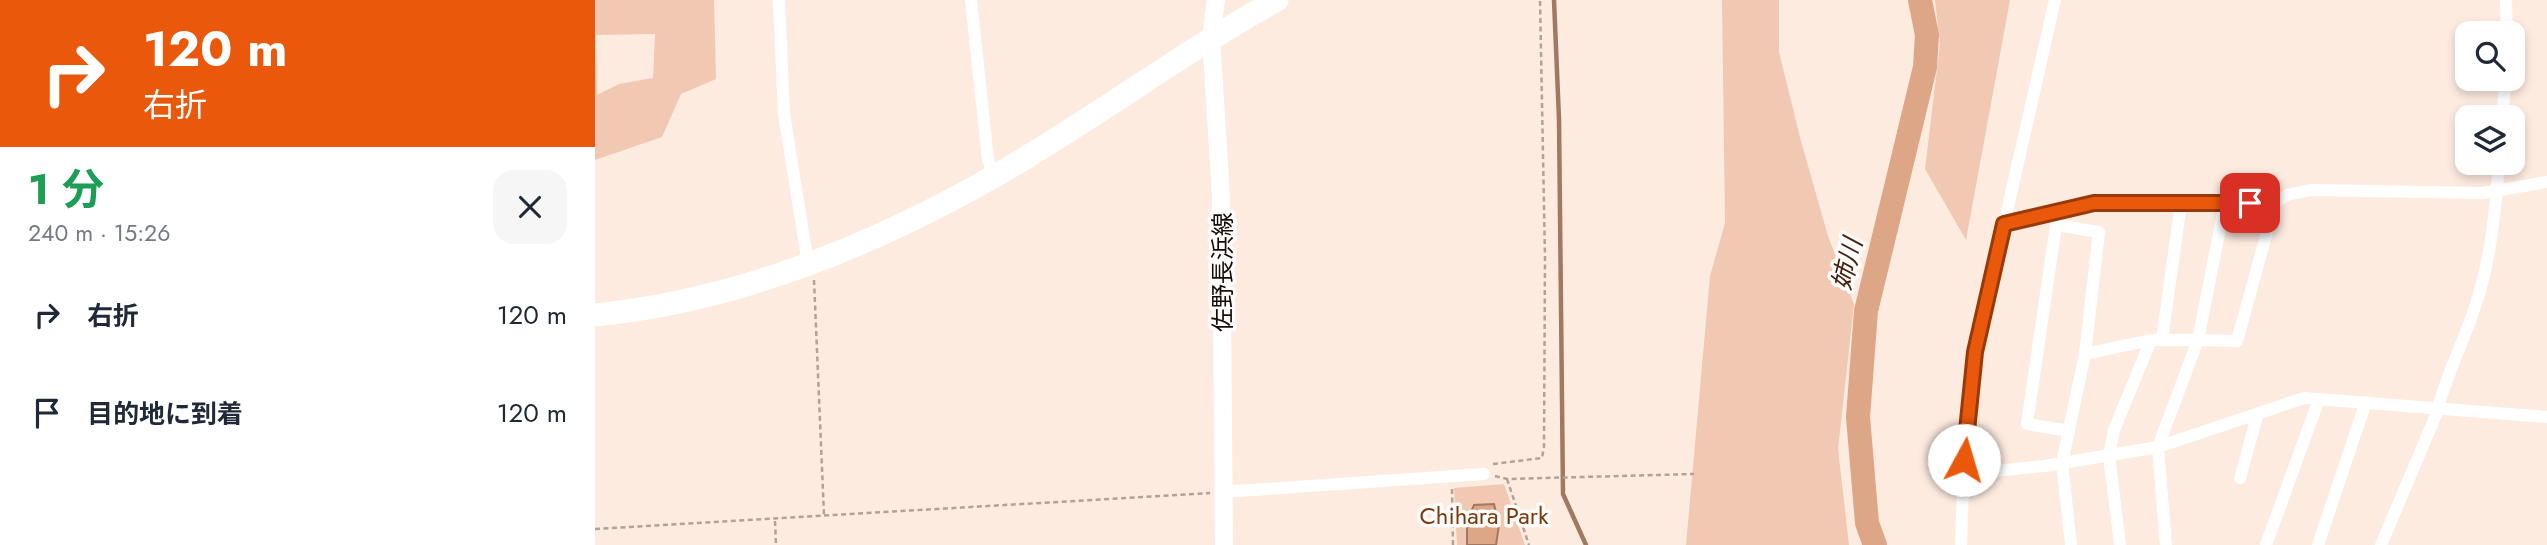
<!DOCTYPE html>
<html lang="ja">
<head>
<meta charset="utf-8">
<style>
  :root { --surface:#fff; --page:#f6f6f7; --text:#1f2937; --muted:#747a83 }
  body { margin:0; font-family:Jost,"Noto Sans JP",sans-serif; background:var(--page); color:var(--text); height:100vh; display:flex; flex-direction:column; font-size:26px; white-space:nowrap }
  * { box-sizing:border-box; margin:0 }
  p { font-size:23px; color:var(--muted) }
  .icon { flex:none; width:38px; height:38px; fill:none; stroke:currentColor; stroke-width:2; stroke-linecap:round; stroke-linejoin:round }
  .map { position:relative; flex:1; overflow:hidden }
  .sheet { display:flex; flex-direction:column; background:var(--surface); width:595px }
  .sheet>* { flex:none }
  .top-card { background:#ea580c; color:#fff; overflow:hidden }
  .fabs { position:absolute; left:1860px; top:21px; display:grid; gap:14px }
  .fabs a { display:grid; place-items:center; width:70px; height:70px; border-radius:14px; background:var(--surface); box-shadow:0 4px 10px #0003; font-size:35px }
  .pin { position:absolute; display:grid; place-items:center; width:60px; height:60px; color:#fff; margin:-30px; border-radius:14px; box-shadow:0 4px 10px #0006 }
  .me { position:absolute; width:77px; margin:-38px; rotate:6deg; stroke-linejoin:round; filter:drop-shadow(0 0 5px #0008) }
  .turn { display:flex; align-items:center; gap:24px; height:147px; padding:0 28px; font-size:32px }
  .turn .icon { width:91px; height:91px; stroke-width:2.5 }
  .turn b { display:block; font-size:49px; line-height:60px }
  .round { display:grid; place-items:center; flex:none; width:74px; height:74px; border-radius:21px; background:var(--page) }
  .overview { display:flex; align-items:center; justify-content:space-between; height:119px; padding:0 28px }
  h1 { font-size:42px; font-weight:700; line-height:52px; color:#1e9e55 }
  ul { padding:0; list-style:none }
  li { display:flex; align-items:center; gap:21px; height:98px; padding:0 28px }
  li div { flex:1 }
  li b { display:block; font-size:26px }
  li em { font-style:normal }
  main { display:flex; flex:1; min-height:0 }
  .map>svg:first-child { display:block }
</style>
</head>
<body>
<main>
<section class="sheet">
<div class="top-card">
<div class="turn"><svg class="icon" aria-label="right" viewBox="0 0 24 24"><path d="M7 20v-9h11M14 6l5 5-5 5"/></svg><div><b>120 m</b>右折</div></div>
</div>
<div class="overview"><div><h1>1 分</h1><p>240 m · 15:26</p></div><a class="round"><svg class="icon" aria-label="close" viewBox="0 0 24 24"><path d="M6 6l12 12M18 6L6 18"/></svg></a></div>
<ul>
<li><svg class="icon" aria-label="right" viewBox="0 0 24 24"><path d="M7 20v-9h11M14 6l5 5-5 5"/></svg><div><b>右折</b></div><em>120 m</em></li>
<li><svg class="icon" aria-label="arrive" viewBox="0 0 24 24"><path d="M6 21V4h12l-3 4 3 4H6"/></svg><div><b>目的地に到着</b></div><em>120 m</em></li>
</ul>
</section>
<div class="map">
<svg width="1952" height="545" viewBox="0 0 1952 545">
  <rect width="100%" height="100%" fill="#feebe0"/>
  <path fill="#f1c8b1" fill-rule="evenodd" d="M0 0H119L121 79 86 94 67 137 0 160ZM60 34 58 78 24 84 2 95 1 35Z
    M1127 0H1184V52L1206 141 1233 236 1259 304 1243 449 1254 545H1091L1115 276 1130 223Z
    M1340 0H1415L1371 240 1330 169 1345 44Z
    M909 484 930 545H862L859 488Z"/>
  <path fill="#dda687" stroke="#a17860" stroke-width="2" d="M899 504 904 525 901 545H872V522L879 505Z"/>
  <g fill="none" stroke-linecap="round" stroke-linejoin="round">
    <path stroke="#a17860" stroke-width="4.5" d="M959 0 964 119 968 494 991 545"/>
    <path stroke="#dda687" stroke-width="24" d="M1280 545 1272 523 1263 417 1271 311 1330 67 1332 35 1325 0"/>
    <path stroke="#b1a198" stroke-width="2.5" stroke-dasharray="5 3.5" stroke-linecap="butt" d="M219 280 229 515
      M898 464 947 458 949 447 950 258 945 0
      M900 476 912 479 1099 474
      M912 479 934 545
      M857 489 858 545
      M180 521 181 545
      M0 529 615 493"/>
    <path stroke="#fff" stroke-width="12" d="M184 0 189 114 213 264
      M376 0 393 160 399 177
      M1911 0 1912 33
      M1907 117 1911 79
      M1680 203 1692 195 1716 190 1887 193 1952 182
      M1409 224 1499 203H1630L1603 340 1642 341 1680 203H1630
      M1556 340H1603L1563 447 1571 545
      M1567 340 1586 203
      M1474 431 1432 424 1461 225 1504 232 1490 354
      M1369 474 1449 466 1563 447 1709 398 1952 417
      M1645 478 1663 413
      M628 492 889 474
      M1366 545 1369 460 1380 352 1460 0
      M1476 545 1467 463 1490 354 1556 340 1519 430 1514 455 1525 545
      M1671 545 1724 399
      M1723 545 1771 402
      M1786 545 1841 415C1850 377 1868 344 1880 307 1896 259 1900 213 1904 163"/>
    <path stroke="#fff" stroke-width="18" d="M621 0 616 36 626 197 629 545"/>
    <path stroke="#fff" stroke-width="23" d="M0 315C140 301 277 246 398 177 495 122 584 54 682 0"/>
  </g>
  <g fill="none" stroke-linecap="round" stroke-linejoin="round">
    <g stroke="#983908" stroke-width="18">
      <path id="route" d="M1369 460 1380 352 1409 224 1499 203H1655"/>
    </g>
    <use href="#route" stroke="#ea580c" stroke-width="12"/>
  </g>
  <g text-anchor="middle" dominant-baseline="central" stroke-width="7" stroke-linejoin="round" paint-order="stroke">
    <g font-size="24" fill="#150b06" stroke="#fcfcfc">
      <text transform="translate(627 272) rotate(-90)">佐野長浜線</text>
    </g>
    <g font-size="24" fill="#7b3907" stroke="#fcfcfc">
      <text x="889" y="515">Chihara Park</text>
    </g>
    <g font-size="26" font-style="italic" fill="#47230c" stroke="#fcfcfc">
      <text transform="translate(1252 264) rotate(-76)">姉川</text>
    </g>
  </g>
</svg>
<div class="fabs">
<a><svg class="icon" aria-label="search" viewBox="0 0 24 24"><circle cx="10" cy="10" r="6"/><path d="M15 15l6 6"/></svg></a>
<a><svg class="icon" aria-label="layers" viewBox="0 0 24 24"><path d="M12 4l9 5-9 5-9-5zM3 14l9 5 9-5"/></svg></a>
</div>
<div class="pin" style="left:1655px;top:203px;background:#d93025"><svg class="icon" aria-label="arrive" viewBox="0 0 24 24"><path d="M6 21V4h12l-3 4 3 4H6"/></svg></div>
<svg class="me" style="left:1369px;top:460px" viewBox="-20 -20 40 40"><circle r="19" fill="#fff"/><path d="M0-13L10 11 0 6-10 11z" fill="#ea580c"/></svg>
</div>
</main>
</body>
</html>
